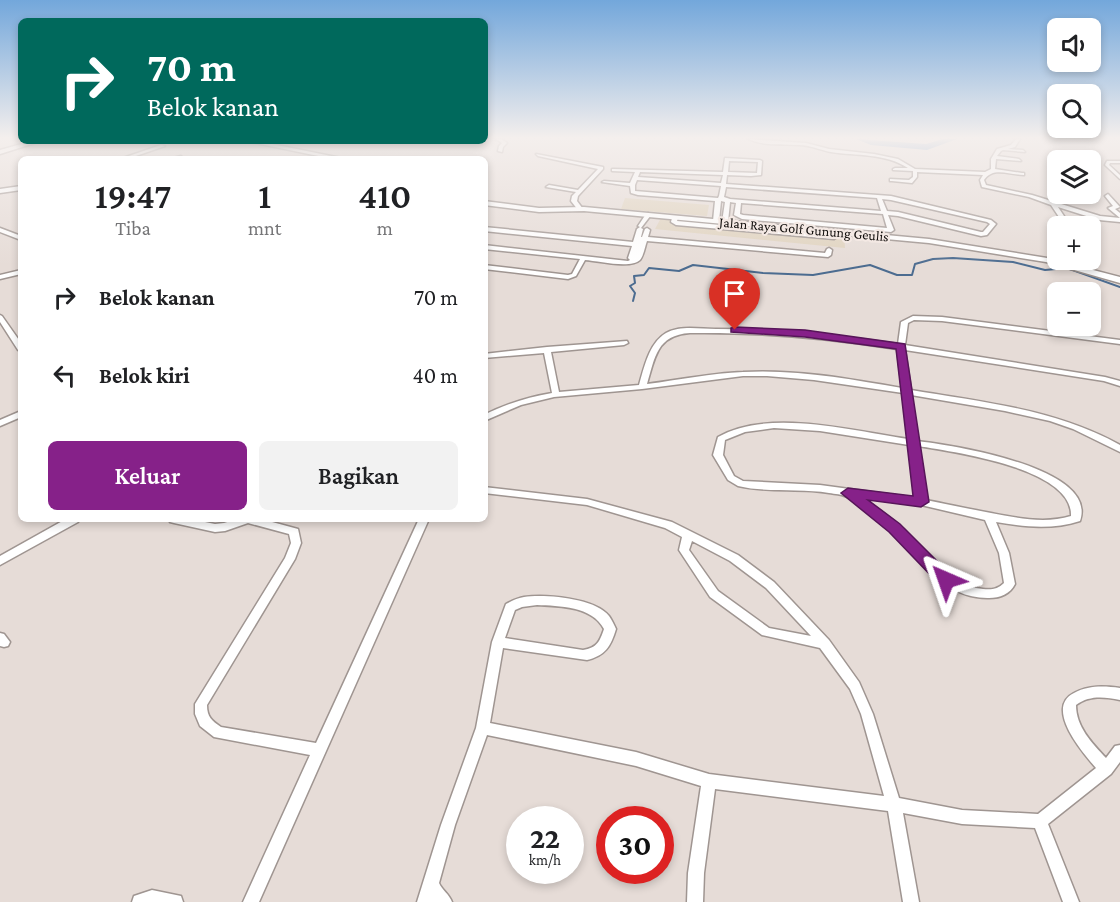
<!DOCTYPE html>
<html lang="id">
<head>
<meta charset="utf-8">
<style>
  :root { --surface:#fff; --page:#f2f2f2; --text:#202124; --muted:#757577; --accent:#862189 }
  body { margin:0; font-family:"Crimson Pro",serif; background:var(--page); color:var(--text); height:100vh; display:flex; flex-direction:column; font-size:22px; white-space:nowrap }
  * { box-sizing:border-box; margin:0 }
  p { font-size:20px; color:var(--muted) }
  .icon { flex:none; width:33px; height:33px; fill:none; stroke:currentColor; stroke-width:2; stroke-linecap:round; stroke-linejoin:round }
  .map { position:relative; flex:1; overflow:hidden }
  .panel { position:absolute; left:18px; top:156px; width:470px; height:366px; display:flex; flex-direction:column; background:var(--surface); border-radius:9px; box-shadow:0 3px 9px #0003 }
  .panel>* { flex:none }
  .guide { position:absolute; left:18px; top:18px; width:470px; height:126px; border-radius:9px; box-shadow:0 3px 9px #0003; background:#00695c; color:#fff; overflow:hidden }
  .buttons { position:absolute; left:1047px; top:18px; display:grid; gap:12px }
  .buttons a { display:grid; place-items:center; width:54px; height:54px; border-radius:9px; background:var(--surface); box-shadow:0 3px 9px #0003; font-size:30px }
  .speed { position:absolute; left:506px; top:806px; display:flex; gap:12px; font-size:30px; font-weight:700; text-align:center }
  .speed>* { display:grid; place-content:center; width:78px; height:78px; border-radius:50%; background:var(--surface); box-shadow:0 3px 9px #0003; line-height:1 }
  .speed small { font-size:15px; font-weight:400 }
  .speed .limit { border:9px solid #d22; background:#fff; color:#111 }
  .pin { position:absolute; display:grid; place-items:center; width:51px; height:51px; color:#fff; margin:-62px -26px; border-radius:50% 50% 50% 0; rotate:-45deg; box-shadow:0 0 6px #0007 }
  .pin .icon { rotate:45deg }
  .me { position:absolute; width:66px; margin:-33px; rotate:317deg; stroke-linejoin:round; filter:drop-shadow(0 0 4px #0008) }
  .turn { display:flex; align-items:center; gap:21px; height:126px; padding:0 30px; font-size:27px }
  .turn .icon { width:78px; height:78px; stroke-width:2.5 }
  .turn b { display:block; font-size:42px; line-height:51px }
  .eta { display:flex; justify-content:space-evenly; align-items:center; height:102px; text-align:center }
  .eta b { font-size:36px; font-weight:600; line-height:42px }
  .cta { display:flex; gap:12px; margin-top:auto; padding:12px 30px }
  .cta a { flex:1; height:69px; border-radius:9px; background:var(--accent); color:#fff; font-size:24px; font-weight:600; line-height:69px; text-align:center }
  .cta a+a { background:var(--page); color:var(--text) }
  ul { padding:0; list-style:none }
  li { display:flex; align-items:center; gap:18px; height:78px; padding:0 30px }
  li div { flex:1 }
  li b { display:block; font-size:22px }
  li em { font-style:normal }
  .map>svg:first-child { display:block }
</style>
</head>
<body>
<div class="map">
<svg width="1120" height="902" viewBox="0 0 1120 902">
  <rect width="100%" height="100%" fill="#e6dcd7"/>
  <path fill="#e0d3bf" d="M625 198 709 205 707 216 621 209Z
    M661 218 844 235 845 248 655 229Z"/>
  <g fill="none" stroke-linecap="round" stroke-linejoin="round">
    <path stroke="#4c6c90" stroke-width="2" d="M633 301 635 293 630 286 635 283 634 276 644 275 649 268 679 271 693 265 763 273 813 275 870 265 897 275H912L915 264 933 259 953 258 1013 262 1045 270 1067 268 1120 287"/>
    <path fill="#6594c8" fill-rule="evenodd" d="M856 139 926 144 943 139H957L927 150 871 145Z"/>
    <g stroke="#9f9591" stroke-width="3">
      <path id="street" d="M496 139H501L507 143 503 147 502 152 498 151 499 146 502 143Z
        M748 139 806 143 829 149 874 154 898 159 915 169 985 172 991 169V159L997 149 1011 145 1016 139H1020L1015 147 1008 149 1023 150 1025 152 1003 150 1001 151 997 156 1019 159 1021 161 996 159 995 169 1022 173H1024V175C1010 175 993 166 984 180L986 185 1032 195 1100 216 1120 218V222L1099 220 1058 207 1064 216 1059 217 1051 205 1029 197 982 187 980 180 983 175 917 172V177L912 183 892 181H890V179L909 180 913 177V171L893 170V169L895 168H908C886 153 856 156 831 152 820 150 810 145 799 145 782 144 763 146 748 139Z
        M161 145 165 146 127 159H120Z
        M536 154 603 167V169L578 196 577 201 583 209 582 210H578L571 201 572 196 576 192 546 187 549 185 578 190 598 169 538 156Z
        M181 156 183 158 173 159V158Z
        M725 158 760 160 762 161 761 175 751 176 727 175 726 184 891 196 991 220 996 224 987 235 981 236 898 216 888 215 894 230 891 232 742 219 734 215 736 203 730 202 728 222 725 224 722 222 725 202 721 201 719 221 716 223 713 221 715 201 638 195 631 193 630 186 602 182 604 181 630 183 635 172 612 171V169H614L723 172ZM729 161 758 162 757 173 728 172ZM640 172 723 175 721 183 638 177ZM637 180 721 186 719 196 718 198 635 191V185ZM726 187 877 198 881 211 730 199 724 197ZM882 199 891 200 987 222 990 224 983 232H981L898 212 887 211ZM741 203 883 214 887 228 743 215 740 214Z
        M1107 161H1120V163H1110L1109 165 1120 175V179L1105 165Z
        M21 186V190L0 193V189Z
        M1108 194 1120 207 1115 209 1120 213V218L1108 208 1113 206 1105 196Z
        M648 213 651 215 641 228 643 229 641 237H642L645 229 647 228 650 230 648 237 825 253 827 249 829 248 832 250 831 255 828 257 647 241C645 246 644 255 640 260 631 269 598 261 585 260L576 276 568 279 484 269V265L568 275 572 274 580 259 484 249V245L628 261 630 260 628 258 632 246 484 231V227L633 242 637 229 640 227 638 226 646 214Z
        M675 216 678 218 677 221 831 235 833 230 838 231 837 237 834 239 676 225 671 222 672 218Z
        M0 228 21 236V240L0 232Z
        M21 270V274L0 279V275Z
        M0 315 2 316 21 343V350H18L0 322Z
        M913 316 942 317 1120 340V344L942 321 914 320 908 323 905 345 1105 377 1120 381V386L1104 381 905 350 911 390C982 402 1055 409 1120 445V452L1073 429 1050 421 1005 411 911 395 917 441C950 445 1099 467 1080 521 1052 530 1025 527 996 522L1009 553 1015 584C1010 594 1000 598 989 598 945 599 922 561 894 533 882 521 862 505 847 497 842 494 835 494 829 493 800 488 766 493 738 486L728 480 713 455 718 437C768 408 853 431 908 439L903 393 814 380 767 376H743L642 389 554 397 521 405 484 421V415C506 404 528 397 552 393L544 353 484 358V354L547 347 627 341 628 343 624 345 551 352 559 392 639 385C644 368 649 343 666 333 680 325 700 329 716 329 777 329 837 335 898 344L901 322ZM690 333C760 332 828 338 897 349L902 388C850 379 796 369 743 372 711 373 679 380 647 384 655 357 657 335 690 333ZM774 428 820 431 909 445 916 498 820 485 743 481 734 476 723 455 725 440 745 432ZM918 446C954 452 1073 468 1071 516 1045 524 1017 518 991 513 969 509 947 504 926 500ZM863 498 921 505 985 520 999 553 1004 583C998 589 992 590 983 589 945 586 925 550 900 526 888 516 875 507 863 498Z
        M21 411V417L0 426V420Z
        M484 487 587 499 672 522 738 555 774 582 829 640 859 682 873 714 899 798 962 810 1038 814 1096 768C1083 753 1044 708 1074 693 1089 685 1104 686 1120 688V700C1104 697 1090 695 1076 705 1076 727 1092 743 1106 758L1115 746 1120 745V762L1111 774 1048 824 1079 902H1063L1035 828 962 824 903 813 919 902H903L888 811 715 789 704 873 703 902H687L688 873 701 786 636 766 487 735 455 825 439 883C442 890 449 894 452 902H417L441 825 476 728 492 642 506 604C512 601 517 598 524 597 545 594 595 598 609 616 612 620 614 625 616 629 611 646 605 656 587 660L503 648 490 723 636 752 709 774 884 796 861 714 850 689 820 648 762 635 710 597 679 550 682 537 665 528 587 505 484 493ZM692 541 730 561 766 588 811 636 769 628 718 591 689 550ZM537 605C559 606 592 606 604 629 600 641 597 648 583 650L505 638 515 610 522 607Z
        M66 519H79L78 522 0 565V556Z
        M169 519H190L215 524 224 523 237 519H261L298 529 301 543 295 559 207 705C207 717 212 721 221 727L316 743 419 519H429L259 902H243L310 755 214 737 200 726 195 714V704L285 558 291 543 289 534 248 523 225 531 215 532 174 523 170 522Z
        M0 633 4 634 10 642 8 646 4 647 0 646Z
        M152 890 181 896 183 902H132L134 896Z"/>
    </g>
    <g stroke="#9f9591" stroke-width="3">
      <path id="secondary" d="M32 141H41L0 154V150Z
        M245 141H257L346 159H333Z
        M484 201 539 208 584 207 929 239 1047 258 1120 277V283L1046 262 929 243 584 211 539 212 484 205Z"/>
    </g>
    <use href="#street" fill="#fff" fill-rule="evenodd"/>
    <use href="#secondary" fill="#fff" fill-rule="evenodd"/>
  </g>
  <linearGradient id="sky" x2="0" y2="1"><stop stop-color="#73a7db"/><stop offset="0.52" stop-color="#f4efed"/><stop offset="1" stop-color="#f4efed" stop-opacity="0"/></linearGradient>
  <rect width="1120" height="265" fill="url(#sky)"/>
  <path fill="#862189" stroke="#571559" stroke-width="1.5" d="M735 327 805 330 905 344 929 502 921 507 868 500 900 524 952 576 954 580 952 585 946 587 940 585 889 532 841 493 848 488 913 496 896 349 805 337 731 332V328Z"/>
  <g text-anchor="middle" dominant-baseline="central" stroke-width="4.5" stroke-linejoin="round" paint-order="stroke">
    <g font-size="14" fill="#110e0c" stroke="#f4e9e4">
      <text transform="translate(804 229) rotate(5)">Jalan Raya Golf Gunung Geulis</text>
    </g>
  </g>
</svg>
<div class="buttons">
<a><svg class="icon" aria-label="sound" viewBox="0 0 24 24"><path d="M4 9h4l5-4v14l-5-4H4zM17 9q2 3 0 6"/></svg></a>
<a><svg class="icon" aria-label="search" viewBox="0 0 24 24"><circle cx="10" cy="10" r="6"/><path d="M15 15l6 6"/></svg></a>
<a><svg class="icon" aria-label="layers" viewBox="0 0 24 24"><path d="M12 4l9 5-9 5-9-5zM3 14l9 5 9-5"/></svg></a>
<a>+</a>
<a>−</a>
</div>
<div class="speed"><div>22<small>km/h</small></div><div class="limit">30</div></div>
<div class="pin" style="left:735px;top:330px;background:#d93025"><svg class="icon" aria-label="arrive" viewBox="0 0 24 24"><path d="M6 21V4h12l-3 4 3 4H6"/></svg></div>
<svg class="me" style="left:946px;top:580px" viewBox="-20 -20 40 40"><path d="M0-17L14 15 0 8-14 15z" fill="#862189" stroke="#fff" stroke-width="4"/></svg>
<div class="guide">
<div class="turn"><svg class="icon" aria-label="right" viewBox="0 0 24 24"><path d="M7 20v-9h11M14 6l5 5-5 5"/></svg><div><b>70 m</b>Belok kanan</div></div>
</div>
<section class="panel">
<div class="eta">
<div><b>19:47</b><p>Tiba</p></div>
<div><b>1</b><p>mnt</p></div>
<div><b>410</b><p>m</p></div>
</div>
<ul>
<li><svg class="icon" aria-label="right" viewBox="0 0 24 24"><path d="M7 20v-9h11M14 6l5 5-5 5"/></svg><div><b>Belok kanan</b></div><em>70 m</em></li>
<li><svg class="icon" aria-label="left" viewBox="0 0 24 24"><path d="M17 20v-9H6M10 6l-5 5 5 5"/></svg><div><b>Belok kiri</b></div><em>40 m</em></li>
</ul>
<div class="cta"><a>Keluar</a><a>Bagikan</a></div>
</section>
</div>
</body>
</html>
